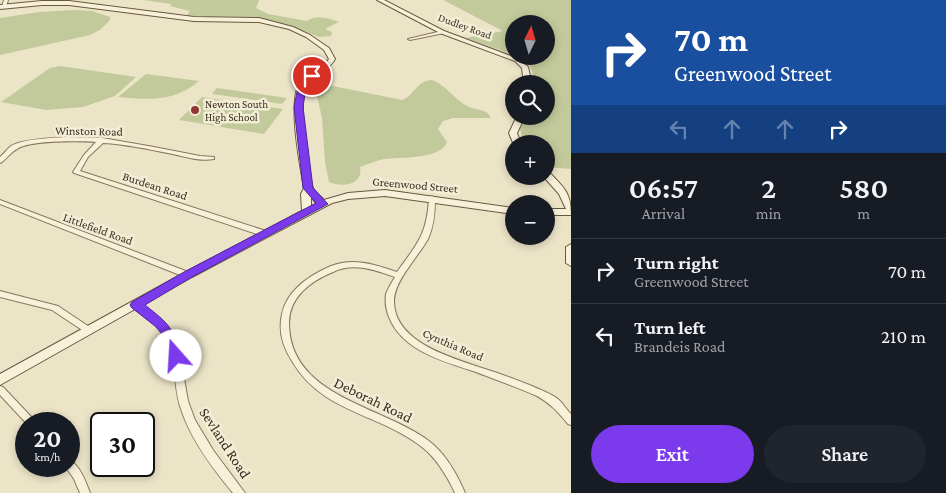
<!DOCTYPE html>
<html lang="en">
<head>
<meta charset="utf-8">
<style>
  :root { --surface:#171b24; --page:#20242c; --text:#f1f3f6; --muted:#9ea1a6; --line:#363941; --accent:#7c3aed }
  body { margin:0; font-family:"Crimson Pro",serif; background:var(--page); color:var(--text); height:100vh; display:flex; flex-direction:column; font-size:19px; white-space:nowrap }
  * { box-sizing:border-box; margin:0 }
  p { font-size:16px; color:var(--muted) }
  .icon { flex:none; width:28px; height:28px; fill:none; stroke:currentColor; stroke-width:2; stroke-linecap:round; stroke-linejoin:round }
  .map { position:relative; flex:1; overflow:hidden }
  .details { display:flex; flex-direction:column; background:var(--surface); width:375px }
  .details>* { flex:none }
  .top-card { background:#1a4fa0; color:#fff; overflow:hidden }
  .needle { width:32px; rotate:5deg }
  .tools { position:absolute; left:505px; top:15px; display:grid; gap:10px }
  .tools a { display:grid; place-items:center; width:50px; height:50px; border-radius:50%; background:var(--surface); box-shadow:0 2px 8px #0003; font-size:25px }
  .speed { position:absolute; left:15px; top:412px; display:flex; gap:10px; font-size:25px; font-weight:700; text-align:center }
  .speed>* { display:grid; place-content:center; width:65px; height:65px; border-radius:50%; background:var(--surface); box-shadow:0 2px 8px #0003; line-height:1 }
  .speed small { font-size:12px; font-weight:400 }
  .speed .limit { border:2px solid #111; border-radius:8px; background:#fff; color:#111 }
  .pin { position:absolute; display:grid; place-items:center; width:42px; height:42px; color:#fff; margin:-21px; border:2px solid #fff; border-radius:50%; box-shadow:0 1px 5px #0007 }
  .me { position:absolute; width:55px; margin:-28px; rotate:341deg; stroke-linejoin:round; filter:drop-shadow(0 0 4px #0008) }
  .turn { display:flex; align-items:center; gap:18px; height:105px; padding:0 20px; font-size:22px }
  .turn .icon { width:65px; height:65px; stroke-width:2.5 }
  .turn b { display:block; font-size:35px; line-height:42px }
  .lanes { display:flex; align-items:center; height:48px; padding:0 20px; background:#0003; justify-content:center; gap:25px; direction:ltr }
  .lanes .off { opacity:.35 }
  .eta { display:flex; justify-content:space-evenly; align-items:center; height:85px; text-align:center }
  .eta b { font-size:30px; font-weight:600; line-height:35px }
  .primary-button { display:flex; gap:10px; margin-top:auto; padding:10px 20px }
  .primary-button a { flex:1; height:58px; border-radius:30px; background:var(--accent); color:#fff; font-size:20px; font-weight:600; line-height:58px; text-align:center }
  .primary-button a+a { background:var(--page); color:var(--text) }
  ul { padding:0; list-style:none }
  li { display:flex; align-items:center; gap:15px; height:65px; padding:0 20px; border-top:1px solid var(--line) }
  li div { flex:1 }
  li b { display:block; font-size:19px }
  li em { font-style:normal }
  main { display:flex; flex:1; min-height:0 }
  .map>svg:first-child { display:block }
</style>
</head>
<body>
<main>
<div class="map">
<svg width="571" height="493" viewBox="0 0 571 493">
  <rect width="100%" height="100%" fill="#ece4c7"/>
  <path fill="#c2ca9b" d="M143 0H259L256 8 268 14 307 21C317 14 328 18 339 22L325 29 332 32 331 36 319 37 295 27 258 17 189 16 187 15 190 11 170 6 171 4Z
    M443 0H571V169L546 167V144H524L520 129 527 116H546V84H533C535 69 528 61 517 56H546V24H514V55L466 38 503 31Z
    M75 10 92 11 110 17V20L100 30 90 35 0 55V18L39 12Z
    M60 66 136 77 115 96 83 107 46 110 1 102 50 68Z
    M146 74 199 81C175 102 148 100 118 97Z
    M432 80C446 85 454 99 467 106 476 111 487 108 491 118H453L443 121 438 129 447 142C441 160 399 157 384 159 375 161 368 164 360 167 364 185 342 188 329 182L325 162 322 118 315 87 333 86 402 100C415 95 416 81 432 80Z
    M217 88 287 98 282 104 212 94Z
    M202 97 283 109 264 134 179 120Z"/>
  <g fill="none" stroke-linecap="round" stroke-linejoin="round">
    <g stroke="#87765d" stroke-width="2">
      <path id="street" d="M4 0H8L6 7 4 8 2 7Z
        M442 31H444V33L410 40 408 39Z
        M66 137 102 138 154 147 200 156 214 157V159C199 162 183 156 168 153 147 149 125 144 103 143L88 157 80 171 269 232 270 234 266 236H263L74 173 73 172 84 155 96 142C80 141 30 140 17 149 11 152 7 158 2 162L0 163V157C4 154 7 149 11 146 22 139 52 138 66 137Z
        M432 196 435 198C435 212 434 226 428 239 418 257 394 281 394 301 394 342 450 357 482 368 498 373 515 379 532 386 540 390 551 393 559 400 563 404 567 410 571 414V425L568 424C558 412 550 403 537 396 517 387 496 380 476 372 445 362 402 351 389 317 386 310 385 301 386 294 388 288 392 282 395 277 374 270 354 262 333 272 311 281 289 297 289 323 289 397 383 406 429 441 446 454 457 474 465 493H455C447 476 437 459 422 447 379 413 322 413 292 361 283 347 278 331 282 314 287 290 310 275 331 266 354 257 376 265 397 272 417 244 427 235 429 198Z
        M0 200 191 273 192 275 188 277H185L0 204Z
        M0 291 58 306 91 328 92 330 91 332H85L52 310 0 297Z
        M136 302 139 303 160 319 171 332 179 350 188 401 195 420 213 450 245 493H233C213 469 191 440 181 409 172 384 178 354 162 332 155 321 143 314 133 307L132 305Z
        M0 386 3 387 38 424H27L0 395Z
        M69 460C80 465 86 482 90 493H80L74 479 65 466H69Z"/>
    </g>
    <g stroke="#695840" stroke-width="2">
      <path id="secondary" d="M377 0H384L444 31 519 59 528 67 532 84H524L522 68 515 61 440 33Z
        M42 1H69L194 17 259 18 293 27 310 35 329 48 335 59C328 72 313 74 306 84 299 96 306 177 313 188 316 193 320 196 324 200L348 193 385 190 514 208V214L385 196 348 199 332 203 192 277 0 385V374L184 273 302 211 301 194 304 188C300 165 288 104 299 84 306 72 322 70 329 59L324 50 306 37 289 29 259 22 194 21 69 5H42L0 9V5ZM311 197 317 204 311 207Z
        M517 116H525L517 133 521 144H514V145L509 133Z
        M546 171 549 172C564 188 571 192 571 215H546V209H566L559 194 543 176H546Z
        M571 244V266L566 263V247Z"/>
    </g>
    <use href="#street" fill="#f7f1da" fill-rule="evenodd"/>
    <use href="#secondary" fill="#f7f1da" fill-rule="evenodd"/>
  </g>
  <path fill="#7c3aed" stroke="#51269a" d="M309 74 316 76 306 87 303 107 313 188 328 204 192 277 145 305C169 324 172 326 182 356L180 359H171L162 334 155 326 132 308 130 305 132 302 184 272 316 203 303 188 294 107 298 87Z"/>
  <circle fill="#933630" stroke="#f4edd6" stroke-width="2" cx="195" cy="110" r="5"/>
  <g text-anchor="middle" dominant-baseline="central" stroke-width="5" stroke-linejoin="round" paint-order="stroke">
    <g font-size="11" fill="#382d20" stroke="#f4edd6">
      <text transform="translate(465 26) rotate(20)">Dudley Road</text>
    </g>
    <g font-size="11" fill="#382d20" stroke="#f4edd6" text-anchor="start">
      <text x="205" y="104">Newton South<tspan x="205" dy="13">High School</tspan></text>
    </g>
    <g font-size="12" fill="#382d20" stroke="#f4edd6">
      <text transform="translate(89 131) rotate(1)">Winston Road</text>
      <text transform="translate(415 185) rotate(5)">Greenwood Street</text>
      <text transform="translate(155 186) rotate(18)">Burdean Road</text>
      <text transform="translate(98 229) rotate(20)">Littlefield Road</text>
      <text transform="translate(453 345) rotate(23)">Cynthia Road</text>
    </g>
    <g font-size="15" fill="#382d20" stroke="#f4edd6">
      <text transform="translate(373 400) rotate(26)">Deborah Road</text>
      <text transform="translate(225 443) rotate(57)">Sevland Road</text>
    </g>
  </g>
</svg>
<div class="tools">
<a><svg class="needle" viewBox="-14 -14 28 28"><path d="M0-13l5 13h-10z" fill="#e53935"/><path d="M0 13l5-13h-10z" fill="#9ea1a6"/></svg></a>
<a><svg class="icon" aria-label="search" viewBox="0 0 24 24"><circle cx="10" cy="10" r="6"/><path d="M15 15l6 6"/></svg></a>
<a>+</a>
<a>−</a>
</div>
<div class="speed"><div>20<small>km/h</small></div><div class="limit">30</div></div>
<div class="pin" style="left:312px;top:76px;background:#d93025"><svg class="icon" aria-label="arrive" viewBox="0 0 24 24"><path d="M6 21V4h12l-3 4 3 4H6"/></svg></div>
<svg class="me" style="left:176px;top:356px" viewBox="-20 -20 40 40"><circle r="19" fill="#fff"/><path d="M0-13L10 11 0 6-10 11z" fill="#7c3aed"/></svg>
</div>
<section class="details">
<div class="top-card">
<div class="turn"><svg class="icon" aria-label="right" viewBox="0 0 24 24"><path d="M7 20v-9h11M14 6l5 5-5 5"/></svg><div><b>70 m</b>Greenwood Street</div></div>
<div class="lanes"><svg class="icon off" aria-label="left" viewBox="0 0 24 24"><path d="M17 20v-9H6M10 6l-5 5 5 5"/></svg><svg class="icon off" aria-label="ahead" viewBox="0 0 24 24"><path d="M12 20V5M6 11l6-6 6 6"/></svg><svg class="icon off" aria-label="ahead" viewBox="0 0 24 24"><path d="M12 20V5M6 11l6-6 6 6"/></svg><svg class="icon" aria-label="right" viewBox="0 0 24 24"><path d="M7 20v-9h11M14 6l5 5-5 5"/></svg></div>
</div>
<div class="eta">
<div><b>06:57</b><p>Arrival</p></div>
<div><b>2</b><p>min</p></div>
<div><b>580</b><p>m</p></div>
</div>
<ul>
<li><svg class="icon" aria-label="right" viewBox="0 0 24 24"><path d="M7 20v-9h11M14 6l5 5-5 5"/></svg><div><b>Turn right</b><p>Greenwood Street</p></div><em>70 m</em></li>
<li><svg class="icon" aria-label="left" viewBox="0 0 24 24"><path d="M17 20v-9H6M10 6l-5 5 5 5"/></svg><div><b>Turn left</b><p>Brandeis Road</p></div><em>210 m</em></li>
</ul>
<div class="primary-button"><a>Exit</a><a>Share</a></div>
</section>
</main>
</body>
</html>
